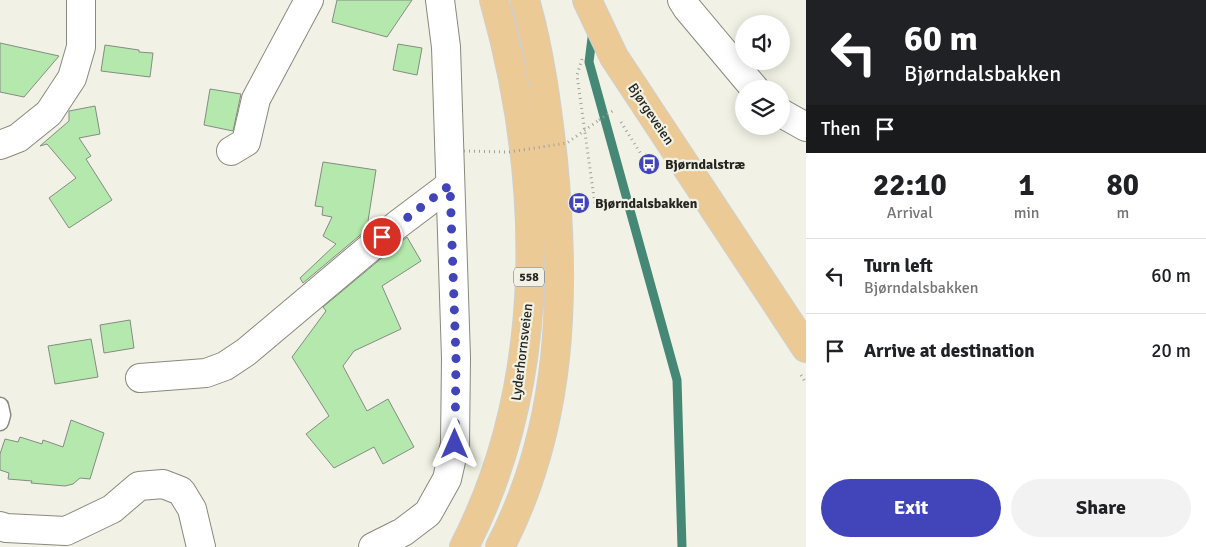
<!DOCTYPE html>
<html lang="en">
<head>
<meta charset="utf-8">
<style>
  :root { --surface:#fff; --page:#f2f2f2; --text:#202124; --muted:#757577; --line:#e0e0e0; --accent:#4245ba }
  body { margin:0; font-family:Signika,sans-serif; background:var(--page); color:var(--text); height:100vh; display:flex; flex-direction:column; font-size:19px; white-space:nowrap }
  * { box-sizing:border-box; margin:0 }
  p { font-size:16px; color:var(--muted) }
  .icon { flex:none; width:28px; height:28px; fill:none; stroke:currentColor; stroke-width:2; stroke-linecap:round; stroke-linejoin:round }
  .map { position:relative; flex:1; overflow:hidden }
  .sheet { display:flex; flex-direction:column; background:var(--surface); width:400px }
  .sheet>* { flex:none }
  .banner { background:#202124; color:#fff; overflow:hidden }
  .buttons { position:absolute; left:735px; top:15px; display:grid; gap:10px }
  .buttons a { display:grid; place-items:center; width:55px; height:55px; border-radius:50%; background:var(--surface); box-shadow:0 2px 12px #0003; font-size:25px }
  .pin { position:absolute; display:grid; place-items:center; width:42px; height:42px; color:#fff; margin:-21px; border:2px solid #fff; border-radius:50%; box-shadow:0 1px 5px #0007 }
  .me { position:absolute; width:55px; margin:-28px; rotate:0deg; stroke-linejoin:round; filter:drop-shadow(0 0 4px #0008) }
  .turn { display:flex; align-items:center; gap:18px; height:105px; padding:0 15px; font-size:22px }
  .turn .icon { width:65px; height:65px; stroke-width:2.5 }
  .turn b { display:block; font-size:35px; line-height:42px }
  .then { display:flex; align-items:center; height:48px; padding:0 15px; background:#0003; gap:10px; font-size:19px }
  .eta { display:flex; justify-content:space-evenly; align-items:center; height:85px; text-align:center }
  .eta b { font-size:30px; font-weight:800; line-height:35px }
  .primary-button { display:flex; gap:10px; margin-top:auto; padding:10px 15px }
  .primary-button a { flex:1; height:58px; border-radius:30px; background:var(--accent); color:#fff; font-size:20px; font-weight:800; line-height:58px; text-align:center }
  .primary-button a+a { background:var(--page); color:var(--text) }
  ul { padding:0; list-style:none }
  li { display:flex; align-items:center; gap:15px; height:75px; padding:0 15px; border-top:1px solid var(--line) }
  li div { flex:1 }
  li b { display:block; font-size:19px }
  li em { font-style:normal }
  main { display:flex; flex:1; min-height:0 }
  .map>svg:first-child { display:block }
</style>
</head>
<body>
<main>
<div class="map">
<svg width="806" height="547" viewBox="0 0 806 547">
  <rect width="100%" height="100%" fill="#f1f2e5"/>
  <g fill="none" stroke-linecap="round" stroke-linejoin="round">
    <path stroke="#468876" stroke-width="9" d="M593 30 589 62 677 380 682 547"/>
  </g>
  <path fill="#b4e8ac" stroke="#848c83" d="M337 0H412L387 37 332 22Z
    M0 43 59 56 24 97 0 92Z
    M398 44 422 48 417 75 393 70Z
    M105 45 139 50V52L153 53 150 77 101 71Z
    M210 89 241 94 233 131 204 125Z
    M95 106 100 134 79 138 91 156 86 159 112 200 69 228 49 198 76 178 47 144 40 146 69 121V111Z
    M323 162 376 170 368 221 371 226 303 283 300 278 336 244 323 236 332 217 322 215 323 207 315 206Z
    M407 237 421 261 382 286 401 329 354 351 343 366 367 411 388 399 414 447 383 464 374 447 334 468 306 434 329 416 292 357 326 311 323 307Z
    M130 320 134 348 104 353 100 325Z
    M91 339 98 377 55 384 48 346Z
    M71 420 104 433 90 479 80 478 73 484 65 486 31 483 32 481 8 479 9 473 0 470V454L5 439 18 442 20 437 42 444 43 440 63 447Z"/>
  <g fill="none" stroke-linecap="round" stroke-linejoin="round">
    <g stroke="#89897d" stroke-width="19">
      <path id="lane" d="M0 406 2 415 0 422"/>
    </g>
    <g stroke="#89897d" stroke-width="30">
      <path id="street" d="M682 0 687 8 755 89
        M781 113 806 127
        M0 145 18 138 49 113 72 78 81 47V0
        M231 151 246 142 256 99 309 0
        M140 378 206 373 225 366 246 352 397 225 450 185
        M0 526 6 528 66 531 112 509 139 486 163 484 181 491 192 509 201 547
        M373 547 403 532 428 513 447 479 455 444 456 358 446 47 440 0"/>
    </g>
    <g stroke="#cfcfce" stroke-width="30">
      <path id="primary" d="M587 0 614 57 806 348
        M464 547C550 380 544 177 494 0
        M500 547C563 426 566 293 553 160 547 106 540 52 525 0"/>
    </g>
    <path stroke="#a0a197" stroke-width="3" stroke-dasharray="1 4" stroke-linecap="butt" d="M582 59 577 75 596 212
      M599 120 614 110
      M621 122 649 167 655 172
      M801 375 806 383"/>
    <use href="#lane" stroke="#fff" stroke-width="16"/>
    <use href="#street" stroke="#fff" stroke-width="28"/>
    <use href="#primary" stroke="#ecca96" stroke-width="28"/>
    <path stroke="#a0a197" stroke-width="3" stroke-dasharray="1 4" stroke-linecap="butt" d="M464 151 509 152 567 143 599 120"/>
  </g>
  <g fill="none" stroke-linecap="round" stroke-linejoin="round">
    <path stroke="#4245ba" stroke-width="9" stroke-dasharray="0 16.2" d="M382 237 450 185 456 358 455 444"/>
  </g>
  <defs>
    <g id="bus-disc" transform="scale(1.125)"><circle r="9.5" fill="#4245ba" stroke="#f1f2e5"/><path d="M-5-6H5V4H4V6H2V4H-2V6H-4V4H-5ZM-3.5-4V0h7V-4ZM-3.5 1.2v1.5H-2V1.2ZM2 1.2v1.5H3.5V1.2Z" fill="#fff"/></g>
  </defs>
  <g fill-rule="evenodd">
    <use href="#bus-disc" x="649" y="164"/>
    <use href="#bus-disc" x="579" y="203"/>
  </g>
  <g text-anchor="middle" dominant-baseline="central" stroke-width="4.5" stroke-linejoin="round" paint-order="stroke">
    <rect fill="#f1f2e5" stroke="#63635c" stroke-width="1" x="514" y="267.5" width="30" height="19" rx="4"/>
    <g font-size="12" font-weight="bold" fill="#262621">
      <text x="529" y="277">558</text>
    </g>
    <g font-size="14" fill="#262621" stroke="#f1f2e5">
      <text transform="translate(651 114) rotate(56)">Bjørgeveien</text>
      <text transform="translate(522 352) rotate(-83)">Lyderhornsveien</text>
    </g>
    <g font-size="14" font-weight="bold" fill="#262621" stroke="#f1f2e5" text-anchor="start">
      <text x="665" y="164">Bjørndalstræ</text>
      <text x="595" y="203">Bjørndalsbakken</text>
    </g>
  </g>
</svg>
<div class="buttons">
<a><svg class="icon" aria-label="sound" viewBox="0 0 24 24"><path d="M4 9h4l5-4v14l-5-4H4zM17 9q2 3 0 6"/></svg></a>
<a><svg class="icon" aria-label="layers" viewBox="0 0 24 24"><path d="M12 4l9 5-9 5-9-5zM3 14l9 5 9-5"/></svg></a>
</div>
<div class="pin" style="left:382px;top:237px;background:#d93025"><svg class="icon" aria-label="arrive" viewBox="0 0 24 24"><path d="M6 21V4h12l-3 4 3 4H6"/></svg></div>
<svg class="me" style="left:455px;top:444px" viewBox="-20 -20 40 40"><path d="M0-17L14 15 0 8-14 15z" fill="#4245ba" stroke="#fff" stroke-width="4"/></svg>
</div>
<section class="sheet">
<div class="banner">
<div class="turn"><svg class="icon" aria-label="left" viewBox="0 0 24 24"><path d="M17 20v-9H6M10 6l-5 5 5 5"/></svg><div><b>60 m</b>Bjørndalsbakken</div></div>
<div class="then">Then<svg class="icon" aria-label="arrive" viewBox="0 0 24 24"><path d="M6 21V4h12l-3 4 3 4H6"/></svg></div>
</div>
<div class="eta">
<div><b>22:10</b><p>Arrival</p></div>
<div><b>1</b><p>min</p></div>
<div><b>80</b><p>m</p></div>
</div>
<ul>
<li><svg class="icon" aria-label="left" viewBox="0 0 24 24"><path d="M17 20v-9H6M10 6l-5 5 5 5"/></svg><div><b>Turn left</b><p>Bjørndalsbakken</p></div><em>60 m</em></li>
<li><svg class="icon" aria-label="arrive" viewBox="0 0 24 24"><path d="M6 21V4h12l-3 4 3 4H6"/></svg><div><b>Arrive at destination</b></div><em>20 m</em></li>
</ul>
<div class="primary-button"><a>Exit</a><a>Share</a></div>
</section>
</main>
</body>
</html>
